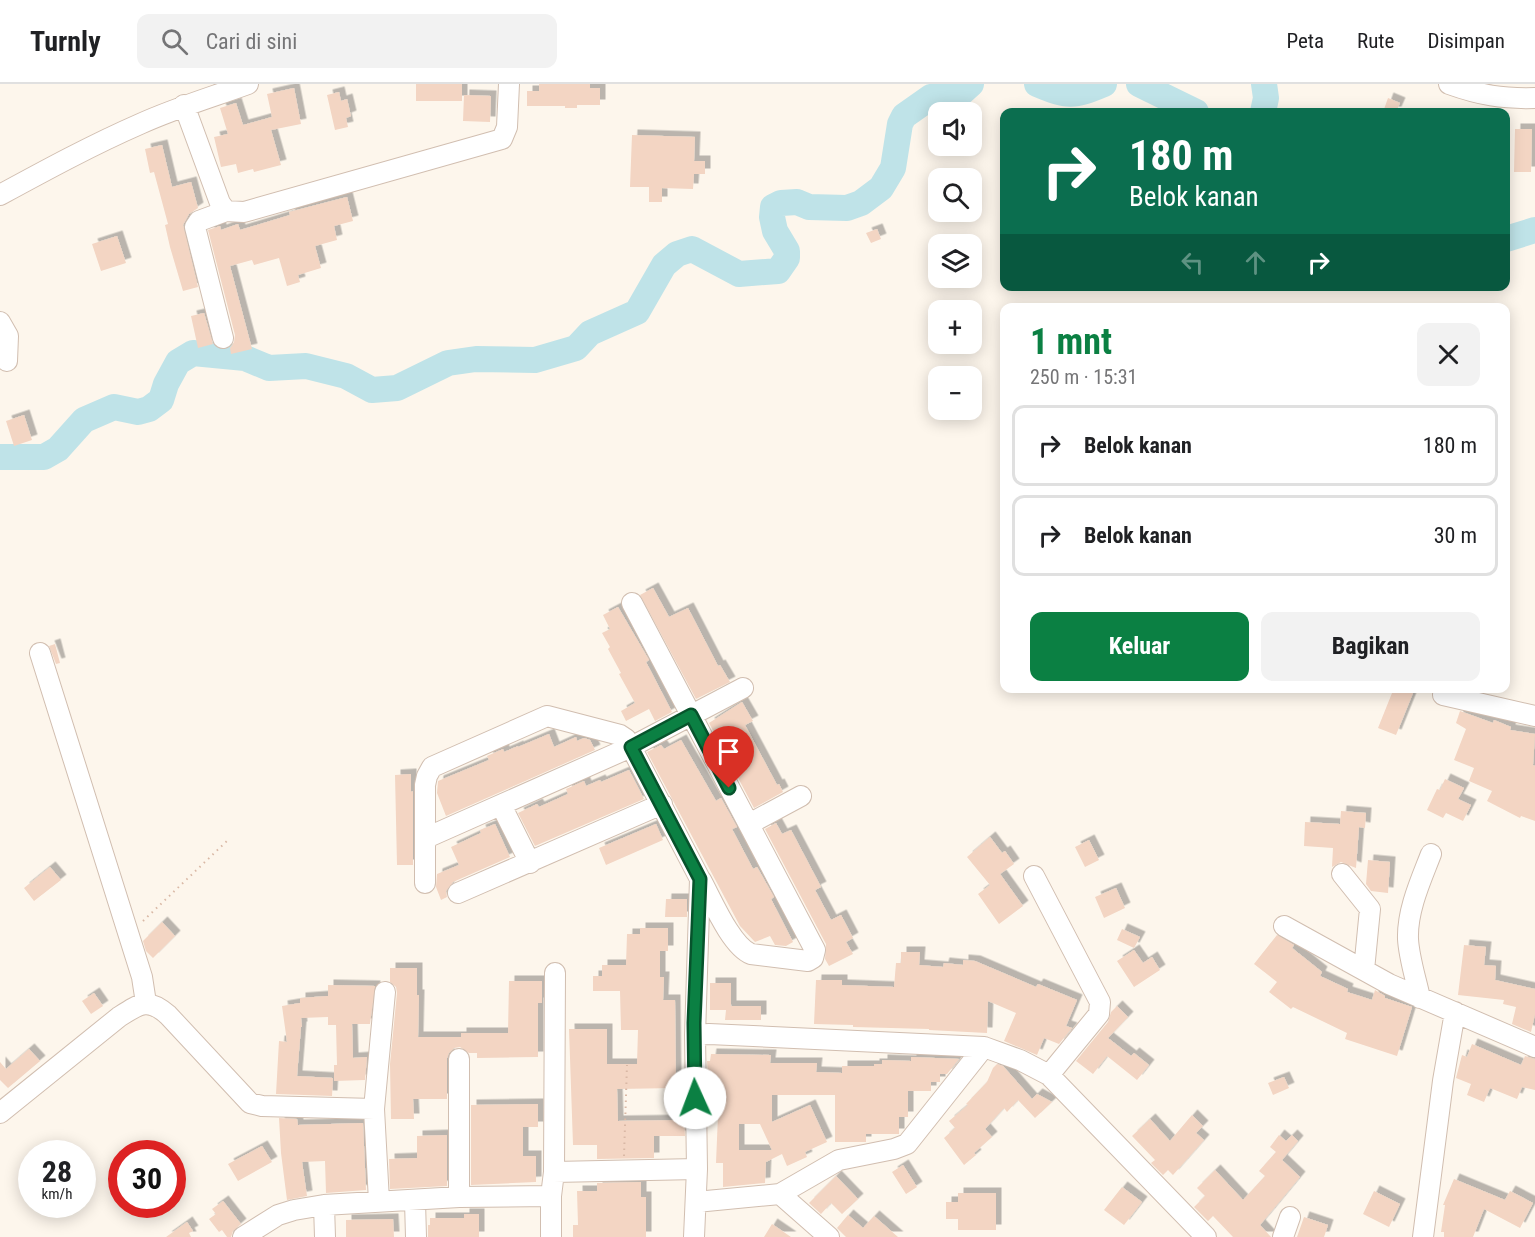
<!DOCTYPE html>
<html lang="id">
<head>
<meta charset="utf-8">
<style>
  :root { --surface:#fff; --page:#f2f2f2; --text:#202124; --muted:#757577; --line:#e0e0e0; --accent:#0b8043 }
  body { margin:0; font-family:"Roboto Condensed",sans-serif; background:var(--page); color:var(--text); height:100vh; display:flex; flex-direction:column; font-size:22px; white-space:nowrap }
  * { box-sizing:border-box; margin:0 }
  p { font-size:20px; color:var(--muted) }
  .icon { flex:none; width:33px; height:33px; fill:none; stroke:currentColor; stroke-width:2; stroke-linecap:round; stroke-linejoin:round }
  .map { position:relative; flex:1; overflow:hidden }
  .side { position:absolute; left:1000px; top:219px; width:510px; height:390px; display:flex; flex-direction:column; background:var(--surface); border-radius:12px; box-shadow:0 3px 15px #0003 }
  .side>* { flex:none }
  .hud { position:absolute; left:1000px; top:24px; width:510px; height:183px; border-radius:12px; box-shadow:0 3px 15px #0003; background:#0b6e4f; color:#fff; overflow:hidden }
  .controls { position:absolute; left:928px; top:18px; display:grid; gap:12px }
  .controls a { display:grid; place-items:center; width:54px; height:54px; border-radius:12px; background:var(--surface); box-shadow:0 3px 15px #0003; font-size:30px }
  .speed { position:absolute; left:18px; top:1056px; display:flex; gap:12px; font-size:30px; font-weight:700; text-align:center }
  .speed>* { display:grid; place-content:center; width:78px; height:78px; border-radius:50%; background:var(--surface); box-shadow:0 3px 15px #0003; line-height:1 }
  .speed small { font-size:15px; font-weight:400 }
  .speed .limit { border:9px solid #d22; background:#fff; color:#111 }
  .pin { position:absolute; display:grid; place-items:center; width:51px; height:51px; color:#fff; margin:-62px -26px; border-radius:50% 50% 50% 0; rotate:-45deg; box-shadow:0 0 6px #0007 }
  .pin .icon { rotate:45deg }
  .me { position:absolute; width:66px; margin:-33px; rotate:358deg; stroke-linejoin:round; filter:drop-shadow(0 0 4px #0008) }
  .turn { display:flex; align-items:center; gap:21px; height:126px; padding:0 30px; font-size:27px }
  .turn .icon { width:78px; height:78px; stroke-width:2.5 }
  .turn b { display:block; font-size:42px; line-height:51px }
  .lanes { display:flex; align-items:center; height:57px; padding:0 30px; background:#0003; justify-content:center; gap:30px; direction:ltr }
  .lanes .off { opacity:.35 }
  .round { display:grid; place-items:center; flex:none; width:63px; height:63px; border-radius:12px; background:var(--page) }
  .summary { display:flex; align-items:center; justify-content:space-between; height:102px; padding:0 30px }
  h1 { font-size:36px; font-weight:700; line-height:45px; color:var(--accent) }
  .button { display:flex; gap:12px; margin-top:auto; padding:12px 30px }
  .button a { flex:1; height:69px; border-radius:12px; background:var(--accent); color:#fff; font-size:24px; font-weight:700; line-height:69px; text-align:center }
  .button a+a { background:var(--page); color:var(--text) }
  ul { padding:0; list-style:none }
  li { display:flex; align-items:center; gap:18px; height:81px; margin:0 12px 9px; padding:0 18px; border:3px solid var(--line); border-radius:12px }
  li div { flex:1 }
  li b { display:block; font-size:22px }
  li em { font-style:normal }
  header { display:flex; align-items:center; gap:36px; box-sizing:border-box; height:84px; padding:0 30px; background:var(--surface); border-bottom:2px solid var(--line) }
  header strong { font-size:28px }
  nav { display:flex; gap:33px; margin-inline-start:auto; font-size:21px }
  .search { width:420px; height:54px; background:var(--page); display:flex; align-items:center; gap:15px; box-sizing:border-box; padding:0 21px; border-radius:12px; color:var(--muted); font-size:22px }
  .map>svg:first-child { display:block }
</style>
</head>
<body>
<header>
<strong>Turnly</strong>
<div class="search"><svg class="icon" aria-label="search" viewBox="0 0 24 24"><circle cx="10" cy="10" r="6"/><path d="M15 15l6 6"/></svg>Cari di sini</div>
<nav><a>Peta</a><a>Rute</a><a>Disimpan</a></nav>
</header>
<div class="map">
<svg width="1535" height="1153" viewBox="0 0 1535 1153">
  <defs>
    <filter id="shadow"><feDropShadow dx="5.5" dy="-5.5" stdDeviation="0" flood-color="#0004"/></filter>
  </defs>
  <rect width="100%" height="100%" fill="#fdf6ec"/>
  <g fill="none" stroke-linecap="round" stroke-linejoin="round">
    <path stroke="#bfe3e8" stroke-width="26" d="M1037 0C1068 13 1073 13 1104 0
      M1139 0 1196 28
      M1263 28 1266 14 1264 0
      M1506 155 1535 146
      M0 373H44L58 365 84 336 114 323 138 328 149 325 161 316 166 300 178 278 193 269 245 274 269 284 306 282 346 292 372 306 397 304 448 279 476 275 535 276 576 264 590 249 637 228 664 181 677 170 692 165 739 190 778 187 787 174V167L775 147 772 133 773 123 781 119 797 118 809 123 847 124 861 119 881 104 893 84 900 40 904 32 931 13 961 9 971 0"/>
  </g>
  <path fill="#f3d5c3" fill-rule="evenodd" filter="url(#shadow)" d="M416 0H462V17H416Z
    M539 0H590V4H600V21H577V24H565V22H527V7H539Z
    M294 4 301 40 271 46 281 81 254 88 253 85 238 89 236 80 221 83 214 53 228 50 220 24 236 19 243 41 272 33 267 10Z
    M339 8 341 17 347 15 351 32 346 34 348 43 335 46 327 11Z
    M464 11 491 12 490 38 463 37Z
    M1388 14 1400 19 1396 28H1383Z
    M1515 45H1532L1531 88H1514Z
    M632 51 695 53 694 77H705V90H694L693 105 662 104V118H649V103H630Z
    M162 61 172 103 191 98 198 124 189 130 183 141 198 203 183 207 170 163 165 141 168 140 154 88 150 89 145 65Z
    M347 113 353 137 334 142 337 156 315 162 321 184 298 191 300 198 287 202 279 174 254 181 252 176 230 182 252 265 231 270 230 264 234 258 235 251 208 146 220 142 221 146 238 140 240 146 290 131 289 128Z
    M877 145 881 155 871 159 866 149Z
    M117 152 126 179 101 187 92 160Z
    M204 229 213 260 198 264 191 232Z
    M24 331 32 356 14 362 6 337Z
    M653 504 669 533 688 524 718 582 720 581 730 598 696 615 640 511Z
    M618 523 649 576 646 578 672 628 655 637 649 625 626 637 621 627 635 619 619 590 621 589 608 565 610 563 602 549 610 545 603 531Z
    M55 560 60 579 56 580 49 562Z
    M1394 604H1402L1413 609 1396 651 1378 644Z
    M742 618 753 637 745 641 777 701 779 700 783 708 754 724 709 639Z
    M1460 627 1493 639 1494 636 1511 643 1510 646 1535 650 1533 681 1535 682V737L1521 732 1520 734 1487 717 1492 707 1469 697 1474 684 1454 676 1466 645 1456 639Z
    M549 650 554 663 576 653 577 657 584 654 590 656 595 666 446 732 437 709 438 697 489 676 487 672 503 665 504 668 518 662V663Z
    M681 656 716 717 721 714 737 743 732 745 753 785 757 783 774 813 771 815 793 858 786 862 775 861 770 852 755 858 740 842 647 668 661 661 664 665Z
    M629 686 644 715 535 762 518 729 537 720 539 723 568 710 566 705 584 697 586 702 600 696 601 698Z
    M411 690V708L413 707V781H397L395 691Z
    M1445 695 1464 704 1458 715 1471 721 1463 737 1446 729 1443 734 1427 726 1437 705 1440 706Z
    M1341 727 1366 729 1365 744 1359 743 1356 784 1341 778 1332 783 1333 764 1304 762 1305 738 1340 740Z
    M776 739 782 750 791 746 821 803 815 806 831 836 841 831 853 854 846 858 853 870 829 882 825 875 826 860 765 745Z
    M495 740 510 773 453 798 446 807 447 813 441 816 436 803 437 790 459 781 451 763 481 749 480 746Z
    M656 740 663 756 606 781 599 764Z
    M990 753 1002 769 1005 767 1014 780 1000 790 1023 822 999 840 978 810 990 801 967 773Z
    M1089 756 1099 776 1085 783 1075 763Z
    M1368 776 1390 778 1388 809 1371 807 1366 800Z
    M50 783 61 796 34 817 24 804Z
    M1116 804 1125 824 1104 834 1095 813Z
    M666 815H687V833H665Z
    M162 838 175 852 153 874 146 867 143 857Z
    M640 844H668V867H660V893H664L663 916H675L676 1004 617 1005 618 1037 684 1036 685 1052H654V1074L597 1075V1061H573L569 945H607V980H637L638 946H621L620 907H593V892H602V881H626L627 850H640Z
    M1122 845 1140 853 1134 864 1117 856Z
    M1277 851 1294 861 1292 864 1322 888 1320 892 1348 905 1347 908 1372 916 1375 906 1385 912V914L1412 923 1397 972 1345 955 1347 949 1293 923 1291 925 1269 908 1277 898 1254 880Z
    M1464 861 1486 863 1484 881 1496 882 1495 896 1535 905V930L1531 948 1512 940 1516 923 1503 920 1504 916 1458 911Z
    M1134 866 1143 879 1152 873 1160 886 1134 903 1117 877Z
    M901 868H920L919 881 943 883 944 879 963 881V876L975 877 1036 903 1038 900 1077 916 1066 942 1072 944 1059 960 1044 954 1037 971 1004 957 1016 929 988 917 987 949 929 946V945L853 943V941L814 940 816 896H842V901L894 903 896 879H901Z
    M390 884H417V911H419L418 953H461V949H508L509 897H542V919H538V973L477 974V969H469L460 963 454 964 449 969 447 974V1015H413L414 1035H391L390 980 397 909 396 903 390 898Z
    M710 899H731V922H761V936H725L726 926H710Z
    M328 901 375 902 370 940H352L353 974 367 973 365 996 334 997V981H337L336 941H328V933L301 934 302 943H301L297 992 333 994 332 1012 276 1010 279 957 287 958 282 922 300 919V914L328 912Z
    M94 909 103 922 91 930 82 917Z
    M1117 922 1128 933 1108 954 1131 972 1134 969 1149 981 1137 996 1107 972 1093 990 1076 977 1108 938 1111 928Z
    M1472 960 1521 981 1525 972 1535 975V1006L1522 1003 1517 1015 1490 1004 1484 1018 1467 1011 1471 1000 1456 994 1462 971 1467 973Z
    M29 965 40 977 8 1004 0 996V978L6 985Z
    M711 970 771 971 770 979H817L816 988 842 989V982H874V980H882V976L911 977V973L959 975 947 990H940V998H931V1007H908V1033H899V1050H866V1058H835V1011H772V1038L810 1021 827 1058 805 1068 807 1073 787 1082 782 1070 766 1078 765 1099 723 1103V1079H716L718 1031H715L716 1002H710V994H708L707 977H710ZM739 1040H760L772 1066H739Z
    M997 980 1003 982 1032 1015 1037 1010 1052 1018 1035 1034 1018 1016 1007 1028 1004 1024 985 1045 992 1053 974 1069 976 1071 964 1081 944 1054 955 1044 949 1037 968 1021 966 1020 987 998 993 984Z
    M1284 993 1289 1004 1273 1011 1268 999Z
    M538 1020V1043H523V1072H536V1098L471 1101V1021Z
    M1192 1031 1203 1042 1196 1049 1204 1056 1173 1091 1168 1086 1163 1091 1151 1079 1155 1076 1132 1052 1150 1035 1170 1057Z
    M279 1034 297 1035 298 1041 363 1039 366 1106 326 1109 325 1077 302 1078 307 1112 287 1116 281 1069Z
    M447 1051V1102L390 1105 389 1075 417 1074V1052Z
    M1279 1051 1286 1057 1292 1051 1298 1057 1282 1076 1300 1093 1260 1141 1271 1153H1233L1213 1132 1208 1137 1194 1123 1205 1112 1197 1104 1215 1086 1243 1116 1265 1092 1259 1087 1276 1068 1270 1063Z
    M262 1062 272 1078 238 1097 228 1080Z
    M903 1081 917 1103 906 1110 892 1088Z
    M836 1092 858 1115 842 1130 831 1119 821 1130 809 1119Z
    M1454 1095 1505 1116 1510 1107 1533 1119 1520 1144 1484 1125 1473 1153H1444V1148H1441L1445 1121H1443Z
    M641 1098V1113H646V1153H573V1141H578L577 1107H597V1099Z
    M1122 1103 1142 1118 1124 1141 1104 1126Z
    M1374 1107 1400 1120 1389 1143 1363 1130Z
    M958 1109H996V1146H958V1135H946V1118H958Z
    M223 1117 241 1140 233 1147 231 1153H227L222 1146 219 1148 209 1135 216 1130 212 1125Z
    M464 1130H479V1153H428V1141H430V1134H464Z
    M848 1131 863 1144 874 1132 898 1153H846L837 1144Z
    M1304 1133 1328 1141 1324 1153H1297Z
    M393 1135 394 1153H346V1136Z
    M187 1138 193 1147 189 1149 191 1153H166Z
    M772 1140 791 1153H764Z"/>
  <g fill="none" stroke-linecap="round" stroke-linejoin="round">
    <g stroke="#d1beb0" stroke-width="22">
      <path id="minor" d="M1449 0C1480 11 1502 15 1535 14
        M184 21 220 119 226 127 244 128 502 55 507 43 509 0
        M0 111C46 86 92 61 140 40 175 24 212 13 248 0
        M0 238 8 252 7 277
        M223 254 195 143 199 137 226 127
        M632 519 815 866 813 874 808 877 751 870C731 862 712 816 701 796
        M40 569 142 893 146 919
        M1443 611 1535 632
        M501 721 530 779
        M749 740 801 712
        M426 754 631 663 743 604
        M1342 790 1370 825 1364 886
        M1034 792 1100 918 1099 930 1049 991
        M425 799V701L427 692 432 683 547 632 620 651 626 655 631 663 700 795 695 951
        M458 809 662 720
        M1284 842 1389 900 1535 963
        M1420 914C1416 895 1409 874 1408 855 1407 826 1421 796 1431 770
        M0 1029 119 933C139 920 148 913 168 931L250 1019 262 1022 374 1025
        M554 1088 555 889
        M780 1110 839 1076 894 1065 907 1060 984 963
        M459 1113V975
        M379 1117 374 1025 385 908
        M415 1117 416 1153
        M696 1118 780 1110 829 1153
        M324 1121 325 1153
        M243 1153 278 1131 294 1126 324 1121 459 1113 551 1112
        M551 1153V1112L554 1088 697 1085
        M694 1153 697 1085 695 951 709 950 984 963 1020 976 1049 991 1206 1153
        M1283 1153 1290 1133
        M1423 1153 1443 997 1455 928"/>
    </g>
    <path stroke="#d9b8a5" stroke-width="2" stroke-dasharray="1.5 4.5" stroke-linecap="butt" d="M143 837 228 756
      M624 1072 627 981"/>
    <use href="#minor" stroke="#fff" stroke-width="20"/>
  </g>
  <g fill="none" stroke-linecap="round" stroke-linejoin="round">
    <g stroke="#07532c" stroke-width="15">
      <path id="route" d="M695 1014 694 939 700 795 631 663 691 631 729 704"/>
    </g>
    <use href="#route" stroke="#0b8043" stroke-width="10"/>
  </g>
</svg>
<div class="controls">
<a><svg class="icon" aria-label="sound" viewBox="0 0 24 24"><path d="M4 9h4l5-4v14l-5-4H4zM17 9q2 3 0 6"/></svg></a>
<a><svg class="icon" aria-label="search" viewBox="0 0 24 24"><circle cx="10" cy="10" r="6"/><path d="M15 15l6 6"/></svg></a>
<a><svg class="icon" aria-label="layers" viewBox="0 0 24 24"><path d="M12 4l9 5-9 5-9-5zM3 14l9 5 9-5"/></svg></a>
<a>+</a>
<a>−</a>
</div>
<div class="speed"><div>28<small>km/h</small></div><div class="limit">30</div></div>
<div class="pin" style="left:729px;top:704px;background:#d93025"><svg class="icon" aria-label="arrive" viewBox="0 0 24 24"><path d="M6 21V4h12l-3 4 3 4H6"/></svg></div>
<svg class="me" style="left:695px;top:1014px" viewBox="-20 -20 40 40"><circle r="19" fill="#fff"/><path d="M0-13L10 11 0 6-10 11z" fill="#0b8043"/></svg>
<div class="hud">
<div class="turn"><svg class="icon" aria-label="right" viewBox="0 0 24 24"><path d="M7 20v-9h11M14 6l5 5-5 5"/></svg><div><b>180 m</b>Belok kanan</div></div>
<div class="lanes"><svg class="icon off" aria-label="left" viewBox="0 0 24 24"><path d="M17 20v-9H6M10 6l-5 5 5 5"/></svg><svg class="icon off" aria-label="ahead" viewBox="0 0 24 24"><path d="M12 20V5M6 11l6-6 6 6"/></svg><svg class="icon" aria-label="right" viewBox="0 0 24 24"><path d="M7 20v-9h11M14 6l5 5-5 5"/></svg></div>
</div>
<section class="side">
<div class="summary"><div><h1>1 mnt</h1><p>250 m · 15:31</p></div><a class="round"><svg class="icon" aria-label="close" viewBox="0 0 24 24"><path d="M6 6l12 12M18 6L6 18"/></svg></a></div>
<ul>
<li><svg class="icon" aria-label="right" viewBox="0 0 24 24"><path d="M7 20v-9h11M14 6l5 5-5 5"/></svg><div><b>Belok kanan</b></div><em>180 m</em></li>
<li><svg class="icon" aria-label="right" viewBox="0 0 24 24"><path d="M7 20v-9h11M14 6l5 5-5 5"/></svg><div><b>Belok kanan</b></div><em>30 m</em></li>
</ul>
<div class="button"><a>Keluar</a><a>Bagikan</a></div>
</section>
</div>
</body>
</html>
